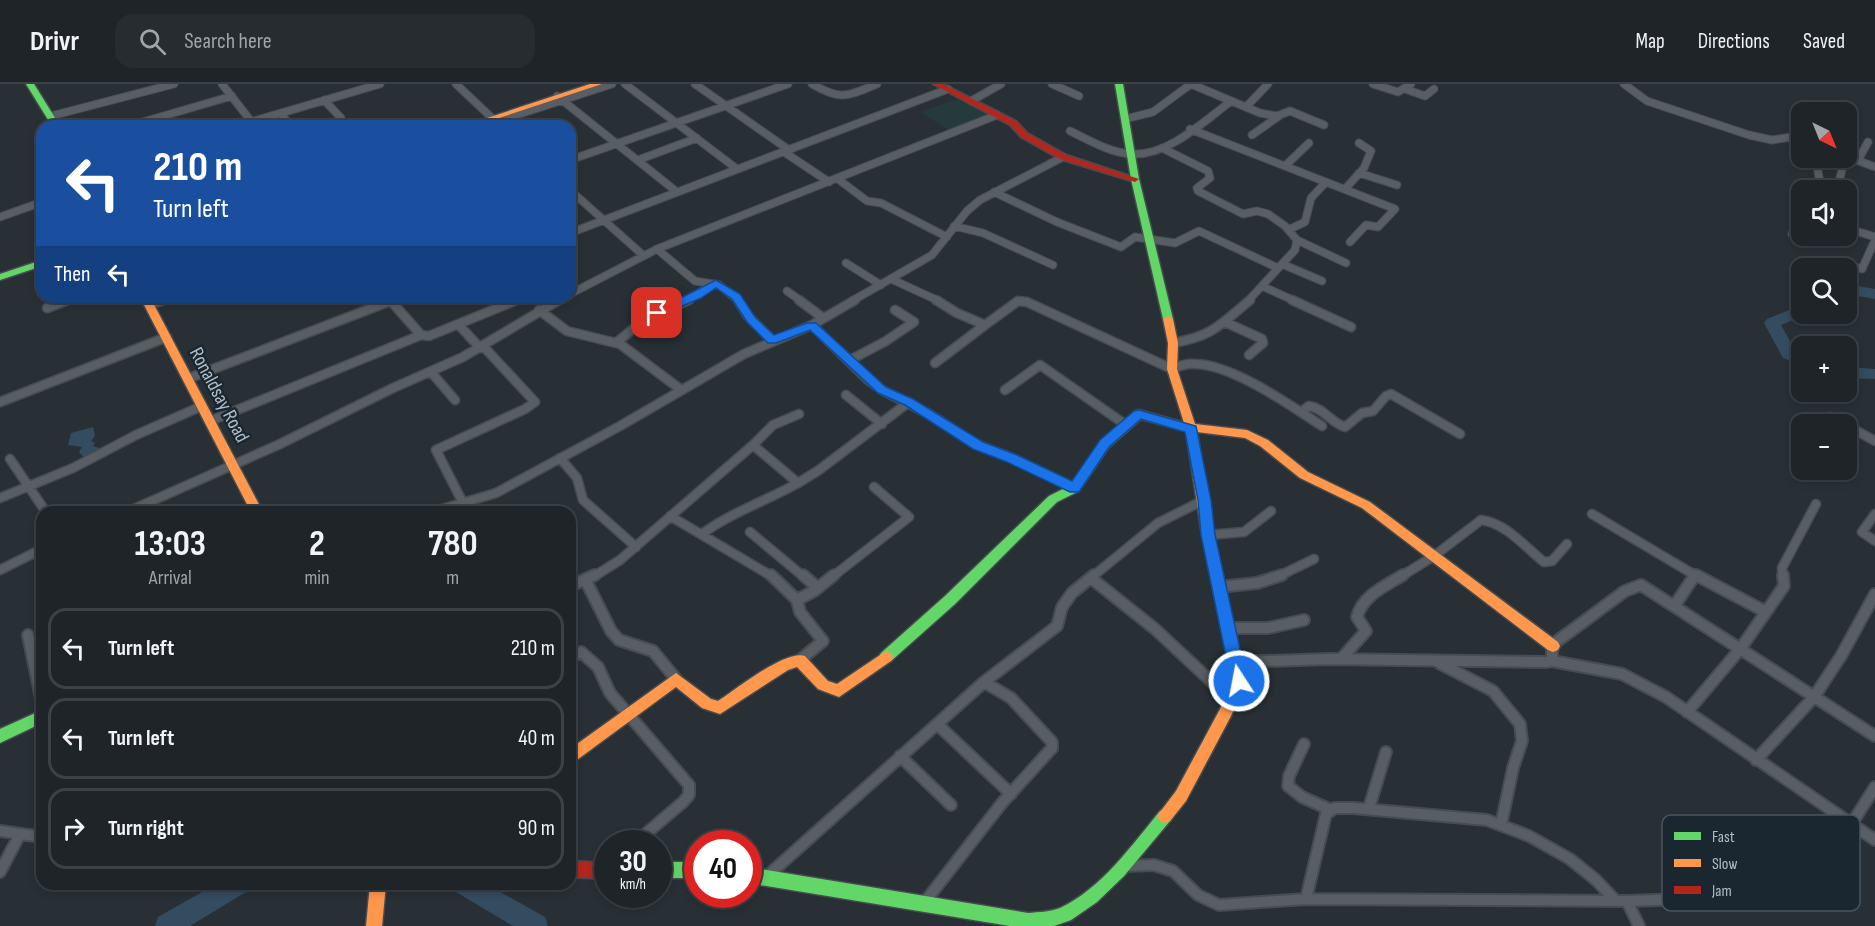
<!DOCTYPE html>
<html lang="en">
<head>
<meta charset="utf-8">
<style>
  :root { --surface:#1e2428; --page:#262c30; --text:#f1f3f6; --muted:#a1a4a8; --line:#3c4145 }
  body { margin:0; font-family:"Sofia Sans Condensed",sans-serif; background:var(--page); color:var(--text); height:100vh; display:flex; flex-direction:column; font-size:22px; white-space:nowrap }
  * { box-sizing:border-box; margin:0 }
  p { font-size:20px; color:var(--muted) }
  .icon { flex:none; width:33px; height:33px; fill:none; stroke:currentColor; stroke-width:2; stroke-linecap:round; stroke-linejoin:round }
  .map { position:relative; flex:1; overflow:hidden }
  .side { position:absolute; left:36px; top:422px; width:540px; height:384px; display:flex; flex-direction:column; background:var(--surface); border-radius:18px; box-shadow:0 3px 9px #0003,0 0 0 2px var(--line) }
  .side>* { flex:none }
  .guide { position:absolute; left:36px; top:36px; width:540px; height:183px; border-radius:18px; box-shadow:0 3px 9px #0003,0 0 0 2px var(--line); background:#1a4fa0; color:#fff; overflow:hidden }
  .needle { width:39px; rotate:137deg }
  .tools { position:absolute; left:1791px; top:18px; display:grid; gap:12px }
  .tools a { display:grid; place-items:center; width:66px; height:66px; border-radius:12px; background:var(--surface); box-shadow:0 3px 9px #0003,0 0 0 2px var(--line); font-size:30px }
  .speed { position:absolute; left:594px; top:746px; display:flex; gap:12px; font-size:30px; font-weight:700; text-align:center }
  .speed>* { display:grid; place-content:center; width:78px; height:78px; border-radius:50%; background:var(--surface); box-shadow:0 3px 9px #0003,0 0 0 2px var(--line); line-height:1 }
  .speed small { font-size:15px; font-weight:400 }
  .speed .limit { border:9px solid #d22; background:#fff; color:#111 }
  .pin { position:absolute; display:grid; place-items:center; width:51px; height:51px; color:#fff; margin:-26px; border-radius:12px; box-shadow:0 3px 9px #0006 }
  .me { position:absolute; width:66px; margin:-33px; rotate:349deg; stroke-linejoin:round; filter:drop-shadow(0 0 4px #0008) }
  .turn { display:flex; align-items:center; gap:21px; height:126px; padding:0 18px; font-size:27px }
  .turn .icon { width:78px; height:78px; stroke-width:2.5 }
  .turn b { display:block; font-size:42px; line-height:51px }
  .then { display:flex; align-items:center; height:57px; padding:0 18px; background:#0003; gap:12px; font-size:22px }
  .eta { display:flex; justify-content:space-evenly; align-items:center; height:102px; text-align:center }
  .eta b { font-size:36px; font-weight:700; line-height:42px }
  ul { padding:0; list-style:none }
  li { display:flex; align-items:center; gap:18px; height:81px; margin:0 12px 9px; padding:0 6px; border:3px solid var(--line); border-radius:18px }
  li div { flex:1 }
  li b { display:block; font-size:22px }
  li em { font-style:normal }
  header { display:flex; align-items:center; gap:36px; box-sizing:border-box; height:84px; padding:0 30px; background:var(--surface); border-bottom:2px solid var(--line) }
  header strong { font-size:28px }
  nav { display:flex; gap:33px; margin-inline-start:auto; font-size:21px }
  .search { width:420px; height:54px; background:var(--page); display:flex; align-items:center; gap:15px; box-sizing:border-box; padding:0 21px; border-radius:18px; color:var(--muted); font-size:22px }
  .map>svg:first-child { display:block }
</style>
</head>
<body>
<header>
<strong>Drivr</strong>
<div class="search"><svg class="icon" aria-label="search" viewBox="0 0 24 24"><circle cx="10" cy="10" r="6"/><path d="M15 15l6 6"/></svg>Search here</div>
<nav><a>Map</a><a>Directions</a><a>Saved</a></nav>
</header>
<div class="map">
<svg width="1875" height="842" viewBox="0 0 1875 842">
  <rect width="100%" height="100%" fill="#283036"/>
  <path fill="#253b3b" d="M957 15 991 30 950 47 921 28Z"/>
  <path fill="#344c5f" d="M93 343 95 352 91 357 95 359 93 362 99 364 96 370 84 373 79 368 82 363 68 361 71 349Z"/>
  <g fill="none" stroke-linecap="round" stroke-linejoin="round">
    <path fill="#344c5f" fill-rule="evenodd" d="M1846 200 1875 205V215L1846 210Z
      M1802 221V230H1807L1781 241 1795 266 1802 269V281L1783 274 1764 239 1767 235Z
      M1846 283 1875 285V295L1846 294Z
      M216 800H250L246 808 190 842H155L158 833Z
      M452 800H486L545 833 548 842H513L456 808Z"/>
    <g stroke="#464c50" stroke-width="9">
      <path id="street-far2" d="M222 0 254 41
        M456 0 492 34
        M625 0 737 85
        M695 0 789 66
        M812 0C841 17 848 12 877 0
        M1052 0 1079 12
        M1373 0 1398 8 1411 0
        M1624 0 1647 17 1749 51 1772 56 1791 53 1802 56
        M1405 5 1425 12 1434 5
        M557 12 677 108
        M324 16 341 34
        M971 17 1001 0
        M1246 23 1268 0
        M281 29 290 42
        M51 32 174 0
        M1125 35 1153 28 1191 0 1260 29 1277 32 1290 27 1324 41
        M129 42 232 12
        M237 42 380 0
        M483 42 612 0
        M1190 45 1395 125 1378 143 1366 141 1350 158
        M1070 47C1089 56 1110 69 1132 70 1168 72 1203 38 1230 18
        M1252 51 1279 32
        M1162 64 1208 87 1210 94 1197 104 1198 107 1243 130 1257 127 1268 130 1285 142 1297 156 1295 166 1248 217
        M784 68 829 98
        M1846 72 1875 83
        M1816 74 1821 106
        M570 76 788 0
        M638 76 697 54
        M1858 76 1868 58
        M1285 82 1309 59
        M1359 89 1397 101
        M838 95 867 117 881 119 947 153
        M1838 102 1845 74
        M1345 105 1364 84 1371 67 1359 59
        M570 106 644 172
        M994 108 1057 138 1121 163 1135 153 1175 159 1199 147 1278 184
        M0 133 42 118
        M954 142 983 149 1053 181
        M1846 144 1875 153
        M1290 145 1305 138 1311 114 1326 98
        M570 149 948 5
        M1792 150 1802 138
        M1297 156 1346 179
        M657 165 695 197 719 201 739 217
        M1837 178 1862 185 1875 156
        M846 179 881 201
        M1282 180 1322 197
        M891 195 939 217
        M1264 203 1295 217
        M787 207 801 217
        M570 210 657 165 997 31
        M387 213 391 217
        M64 217 75 213
        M159 217 172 213
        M389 217 401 213
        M513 217 524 213
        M557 217 564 213
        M685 217 715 200
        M852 217 932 171 967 127 980 116 1063 73
        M1017 217H1022"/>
    </g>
    <g stroke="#464c50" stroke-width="11">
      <path id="street-far1" d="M390 216 421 251 429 252 517 216
        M738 216 747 231 772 256
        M799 216 823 234
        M936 216 957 229 985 241 1018 217 1027 218 1172 285C1179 282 1187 279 1195 280 1232 280 1291 322 1322 342
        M1292 216 1351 243
        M149 221 164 216
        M47 224 68 216
        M539 226 567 247 620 260 680 305
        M1225 238 1262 255 1263 259 1249 271
        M459 241 480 264
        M812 241 867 295 882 306 929 330 978 361 1012 374 1075 404
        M616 259 645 235 689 216
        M1173 259C1213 252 1220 241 1250 216
        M850 276 886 257 914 238 895 226
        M935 279 985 241
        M431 288 455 316
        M187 295 393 216
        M1005 306 1040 281 1126 341
        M846 311 882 340
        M0 318 167 253
        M1301 328 1309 322C1324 324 1331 339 1345 343L1362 329 1373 327 1386 312 1391 310 1460 350
        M1831 333 1845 340
        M210 337 421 251
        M1846 341 1875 357
        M753 361 773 341 799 330
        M560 374 577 394 583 416 636 463
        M10 375 46 428
        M0 414 73 384 136 351 202 322
        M463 419 436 366 525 325 535 318 483 262
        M127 428 280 360 393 304 463 273 559 216
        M432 428 496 409 620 342 744 270 812 241 855 216
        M1592 430 1698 493
        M1875 430 1862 448 1875 457
        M670 432 773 493
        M750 448 804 493
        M702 450C732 428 766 417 798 399
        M1208 451 1244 448 1271 427
        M0 486 42 465
        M593 493 620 476 753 361 798 399 819 386 909 318
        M832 493 909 433 874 403
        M1092 493 1158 439 1204 416
        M1277 493 1314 475
        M1400 493 1434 472 1481 436C1506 439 1525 463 1544 478L1552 477 1567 460
        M1783 493 1782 484 1816 420"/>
    </g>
    <g stroke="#464c50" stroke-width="14">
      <path id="street" d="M771 491 797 516 800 528 823 557 800 576
        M803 491 818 504
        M1696 491 1766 528
        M1091 494 1155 545 1214 600 1222 603 1239 597
        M586 497 611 547 619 556 653 567 676 595
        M570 502 595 491
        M1219 503 1257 499 1282 491
        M797 516 814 507 834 491
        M1675 521 1695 491
        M1228 544H1268L1304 536
        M28 551 42 619
        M570 573 581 568 598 583 610 609 689 701V711L683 718 635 759
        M1341 575 1366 547 1357 533C1362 512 1385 502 1403 491
        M1552 577 1622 590 1666 613 1875 756
        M1235 578 1329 575 1547 578 1552 577V565L1556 558 1625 507 1641 501 1875 652
        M1437 578 1493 607 1520 640 1522 657 1513 684 1501 741
        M1687 628 1741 564 1784 502 1783 491
        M937 640 1011 710
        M1304 660 1289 692 1288 702 1302 713 1331 726
        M900 672 951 721
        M1756 676 1814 613 1841 572 1875 510
        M1369 724 1386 668
        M0 747 42 753
        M1124 782 1154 781 1173 787 1198 811 1219 821 1306 815 1627 817
        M0 788 20 750
        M765 794 984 598 1057 542 1062 523 1072 509 1094 491
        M1306 815 1326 730 1335 724H1353L1487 736 1529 752 1570 775 1596 796 1615 816
        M924 819 1002 719 1052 664V658L1011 614 984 598
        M1639 842 1627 817 1715 814 1763 801 1810 805 1813 802 1809 774 1851 741 1875 703"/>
    </g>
    <g stroke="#464c50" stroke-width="3">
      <path id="fast" d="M26 0H34L60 42H52Z
        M1115 0H1123L1139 95 1173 235 1168 238 1163 235 1131 95Z
        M42 176V182L0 196V190Z
        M1139 326 1189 340 1191 343 1185 347 1141 335 1109 363 1079 407 1057 418 955 520 891 577 886 579 881 577 879 573 881 569 945 512 1049 412 1071 401 1101 357 1135 327Z
        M42 626V639L0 659V645Z
        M1165 725 1170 727 1173 732 1170 737 1124 792 1097 818 1071 836 1054 842H1010L748 799V783L1028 829C1039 828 1050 828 1060 824 1101 805 1132 761 1160 727Z
        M658 778H698V794H658Z"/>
    </g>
    <g stroke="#464c50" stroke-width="3">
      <path id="slow" d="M590 0H602L475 42H463Z
        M140 213H150L263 428H251Z
        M1168 232 1173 235 1178 259 1177 285 1195 340 1247 346 1268 356 1308 388 1370 418 1558 558 1560 562 1558 566 1553 568 1548 566 1362 424 1300 394 1260 362 1245 354 1197 348 1214 451 1246 597 1231 632 1186 717 1170 737 1165 739 1160 737 1157 732 1176 707 1220 625 1232 597 1202 451 1186 347 1179 343 1184 339 1167 285 1168 259 1163 235Z
        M886 567 891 569 893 573 891 577 839 613 818 605 797 583 788 586 720 630 702 624 676 603 570 681V665L676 589 711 615 718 617C735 606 786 565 805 572L828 597 837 600Z
        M370 800H386L382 842H366Z"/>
    </g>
    <g stroke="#464c50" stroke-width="3">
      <path id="jam" d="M933 0H943L1016 37 1027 49 1066 71 1139 95 1135 98 1132 97 1060 75 1021 53 1010 41Z
        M570 777 608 779V795L570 793Z"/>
    </g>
    <use href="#street-far2" stroke="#585e64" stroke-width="7"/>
    <use href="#street-far1" stroke="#585e64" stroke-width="8"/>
    <use href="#street" stroke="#585e64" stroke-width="10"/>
    <use href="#fast" fill="#63d668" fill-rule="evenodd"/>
    <use href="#slow" fill="#ff974d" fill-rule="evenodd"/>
    <use href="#jam" fill="#b3261e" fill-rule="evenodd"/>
  </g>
  <path fill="#1a73e8" stroke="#114b97" stroke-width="1.5" d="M716 196 740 210 755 233 774 251 807 239H816L886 303 913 315 983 358 1017 371 1072 397 1100 356 1134 327 1139 326 1196 342 1211 416 1215 451 1247 597 1244 602 1239 604 1233 602 1231 597 1201 451 1198 416 1185 348 1141 335 1109 363 1079 408H1070L1007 378 973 365 905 321 878 309 810 246 776 259H768L747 238 732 215 716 204 701 214 661 231 657 232 651 229Z"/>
  <g text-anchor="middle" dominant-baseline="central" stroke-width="5" stroke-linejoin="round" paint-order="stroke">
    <g font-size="20" fill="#b1bdc7" stroke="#1b2730">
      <text transform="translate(219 311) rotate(62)">Ronaldsay Road</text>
    </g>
  </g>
  <rect x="1662" y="731" width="198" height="96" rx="9" fill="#1b2730" stroke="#48545d" stroke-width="1.5"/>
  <rect x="1674" y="748" width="27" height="8" fill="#63d668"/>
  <rect x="1674" y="775" width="27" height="8" fill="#ff974d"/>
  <rect x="1674" y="802" width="27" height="8" fill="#b3261e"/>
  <g font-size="16" fill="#b1bdc7">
    <text x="1712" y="758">Fast</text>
    <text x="1712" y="785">Slow</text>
    <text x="1712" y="812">Jam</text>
  </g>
</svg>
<div class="tools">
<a><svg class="needle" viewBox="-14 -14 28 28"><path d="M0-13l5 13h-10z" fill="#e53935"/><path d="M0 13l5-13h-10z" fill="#a1a4a8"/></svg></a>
<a><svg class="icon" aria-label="sound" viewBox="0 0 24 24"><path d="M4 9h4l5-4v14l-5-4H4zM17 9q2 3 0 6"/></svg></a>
<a><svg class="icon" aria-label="search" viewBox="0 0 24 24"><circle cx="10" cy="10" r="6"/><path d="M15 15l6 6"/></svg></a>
<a>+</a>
<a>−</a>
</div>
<div class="speed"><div>30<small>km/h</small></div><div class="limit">40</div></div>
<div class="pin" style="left:657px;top:229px;background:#d93025"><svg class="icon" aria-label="arrive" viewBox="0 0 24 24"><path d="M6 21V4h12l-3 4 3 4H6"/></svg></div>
<svg class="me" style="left:1239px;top:597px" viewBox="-20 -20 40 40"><circle r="17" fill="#1a73e8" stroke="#fff" stroke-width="3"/><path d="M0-11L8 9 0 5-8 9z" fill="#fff"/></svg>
<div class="guide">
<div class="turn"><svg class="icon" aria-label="left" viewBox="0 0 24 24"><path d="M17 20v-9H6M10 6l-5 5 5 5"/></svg><div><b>210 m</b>Turn left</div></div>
<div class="then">Then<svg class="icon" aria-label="left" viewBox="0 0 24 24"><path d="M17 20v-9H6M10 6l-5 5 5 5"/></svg></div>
</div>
<section class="side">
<div class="eta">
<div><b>13:03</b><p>Arrival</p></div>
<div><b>2</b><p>min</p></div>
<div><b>780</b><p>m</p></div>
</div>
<ul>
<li><svg class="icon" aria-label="left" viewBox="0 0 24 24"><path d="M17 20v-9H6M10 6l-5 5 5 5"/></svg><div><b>Turn left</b></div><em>210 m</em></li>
<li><svg class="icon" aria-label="left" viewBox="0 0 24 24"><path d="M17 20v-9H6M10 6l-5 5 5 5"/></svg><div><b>Turn left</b></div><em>40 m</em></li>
<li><svg class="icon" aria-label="right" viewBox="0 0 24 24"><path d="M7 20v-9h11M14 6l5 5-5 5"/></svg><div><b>Turn right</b></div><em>90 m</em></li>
</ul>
</section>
</div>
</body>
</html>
